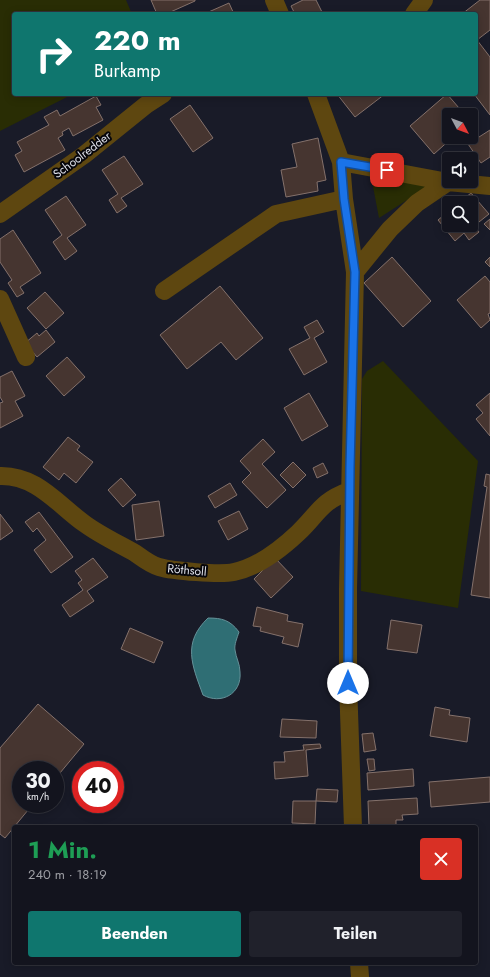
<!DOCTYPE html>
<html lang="de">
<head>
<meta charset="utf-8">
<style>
  :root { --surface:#13141e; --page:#20212b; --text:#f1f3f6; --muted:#9d9ea4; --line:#32333c; --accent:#0f766e }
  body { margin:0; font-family:Jost,sans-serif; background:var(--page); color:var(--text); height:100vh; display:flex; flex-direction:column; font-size:15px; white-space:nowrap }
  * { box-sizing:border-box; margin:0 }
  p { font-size:13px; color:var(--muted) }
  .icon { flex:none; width:22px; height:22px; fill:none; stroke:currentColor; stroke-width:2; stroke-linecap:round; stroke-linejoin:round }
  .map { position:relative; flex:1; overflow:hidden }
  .panel { position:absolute; left:12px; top:825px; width:466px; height:140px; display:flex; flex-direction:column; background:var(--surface); border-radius:4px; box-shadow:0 2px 10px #0003,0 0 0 1px var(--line) }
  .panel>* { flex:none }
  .hud { position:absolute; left:12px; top:12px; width:466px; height:84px; border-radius:4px; box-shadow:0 2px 10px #0003,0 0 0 1px var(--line); background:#0f766e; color:#fff; overflow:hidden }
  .needle { width:26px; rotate:131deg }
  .tools { position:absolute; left:442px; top:108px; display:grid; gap:8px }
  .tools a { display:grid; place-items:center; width:36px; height:36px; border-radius:4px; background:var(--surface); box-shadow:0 2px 10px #0003,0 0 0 1px var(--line); font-size:20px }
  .speed { position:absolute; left:12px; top:761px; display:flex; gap:8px; font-size:20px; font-weight:700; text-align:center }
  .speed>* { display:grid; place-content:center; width:52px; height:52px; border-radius:50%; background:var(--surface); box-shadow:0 2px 10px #0003,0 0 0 1px var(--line); line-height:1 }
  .speed small { font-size:10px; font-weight:400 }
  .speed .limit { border:6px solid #d22; background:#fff; color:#111 }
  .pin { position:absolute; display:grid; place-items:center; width:34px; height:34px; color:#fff; margin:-17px; border-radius:8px; box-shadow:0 2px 6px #0006 }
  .me { position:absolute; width:44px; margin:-22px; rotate:0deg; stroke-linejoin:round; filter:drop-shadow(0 0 3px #0008) }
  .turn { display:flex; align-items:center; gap:14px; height:84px; padding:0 16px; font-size:18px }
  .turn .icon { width:52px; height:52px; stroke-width:2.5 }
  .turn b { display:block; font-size:28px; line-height:34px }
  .round { display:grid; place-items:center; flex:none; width:42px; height:42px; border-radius:4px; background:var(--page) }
  .overview { display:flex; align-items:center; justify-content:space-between; height:68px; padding:0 16px }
  h1 { font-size:24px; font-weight:700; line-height:30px; color:#1e9e55 }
  .cta { display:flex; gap:8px; margin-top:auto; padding:8px 16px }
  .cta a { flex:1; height:46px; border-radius:4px; background:var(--accent); color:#fff; font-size:16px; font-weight:700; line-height:46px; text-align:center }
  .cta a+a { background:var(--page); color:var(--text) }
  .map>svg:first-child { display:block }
</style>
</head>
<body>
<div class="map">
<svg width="490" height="977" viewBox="0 0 490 977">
  <rect width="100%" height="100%" fill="#191b28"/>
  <path fill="#292d04" d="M0 0H126L132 14H14V94H73L0 131Z
    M371 176 429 186 379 218Z
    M383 361 478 461 458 608 361 591 362 379 367 371Z"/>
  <path fill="#2f6e74" stroke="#649198" d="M208 618C222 618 230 620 239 632 237 638 234 645 235 650 236 658 240 664 240 672 242 694 221 705 203 695 192 665 182 643 208 618Z"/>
  <path fill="#463530" stroke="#84716b" d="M151 0H195V1L166 14H157Z
    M303 0H316L323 14H295L291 6Z
    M480 0H490V30L477 40 490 57V115L474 94H476V14H462Z
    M229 3 234 14H204Z
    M337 94H385L355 117Z
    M447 94 465 115H449V137H453L434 154 410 126Z
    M96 96 101 105 96 107 103 120 73 136 69 128 62 132 63 135 58 138 65 150 24 172 15 155 22 151 17 142 49 125 44 117 57 110 60 116Z
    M190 105 213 138 193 152 170 119Z
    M490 130V157L481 163 468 144Z
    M318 138 326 180 317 182 318 191 286 197 281 170 297 167 292 144Z
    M124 156 143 184 121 198 127 206 117 213 109 200 118 194 102 170Z
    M471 193 489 214 474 226 479 232 469 240 464 233 455 241 438 220 449 211V225H471V203H459Z
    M66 196 86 225 67 238 77 251 65 260 53 242 62 235 45 210Z
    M490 219V230L484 224Z
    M13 230 41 273 20 287 24 293 17 297 8 283 12 280 0 262V239Z
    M392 257 431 301 403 327 364 283Z
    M490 257V267L485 262Z
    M485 276 490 282V313L488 314 490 320 481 328 457 300Z
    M220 286 263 338 236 360 221 342 187 369 160 335Z
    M45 292 64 313 46 329 27 308Z
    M317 320 324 332 314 338 327 362 304 375 289 349 310 338 304 327Z
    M46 330 55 342 37 357 25 343 37 333 39 336Z
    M67 357 85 377 64 396 46 376Z
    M12 371 25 396 15 401 23 416 0 428V403L3 402 0 397V377Z
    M309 393 328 426 302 441 284 408Z
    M490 393V436L476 419 483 413 476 405Z
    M68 437 80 446 77 450 93 462 76 483 64 473 59 480 43 467Z
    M263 439 275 452 262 464 286 490 267 508 242 482 251 473 240 461Z
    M293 462 306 475 293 488 280 475Z
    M323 463 328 473 317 478 313 468Z
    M486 474 490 475V598L471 595 487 487 484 486Z
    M121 478 136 495 123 507 108 490Z
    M230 483 237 495 215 508 208 496Z
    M159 501 164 536 136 540 132 505Z
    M239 511 248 529 228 540 218 521Z
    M39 512 73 557 51 573 34 550 46 540 37 528 33 532 25 522Z
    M0 514 13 531 0 540Z
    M93 558 108 577 87 591 94 601 70 617 62 605 83 590 78 583 82 580 75 571Z
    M275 558 293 577 271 598 254 579Z
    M257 607 288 615 287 621 303 624 298 647 282 643 284 637 260 631 261 627 253 626Z
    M391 620 422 625 417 653 387 649Z
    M130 628 163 642 154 663 121 649Z
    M38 704 84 744 55 779V770H21V804H33L5 838 0 834V748Z
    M435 707 450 710 449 715 470 718 467 742 430 736Z
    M282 719 317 721 316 738 280 737Z
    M373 733 376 750 364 752 362 734Z
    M320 744 321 748 306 750 308 776 275 779 274 762H285L284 752 304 750 303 745Z
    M367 759H374L375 770 369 771Z
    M413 769 414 786 368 790 367 773Z
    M490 777V802L431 807 429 782Z
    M317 789 338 790 337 802 316 801Z
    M417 798 418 814 402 815 403 820H396V827H369L368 801Z
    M293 801H316L315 824 292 823Z"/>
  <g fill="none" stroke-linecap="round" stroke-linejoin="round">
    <path stroke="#5e4710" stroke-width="18" d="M274 0 280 14
      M414 14 424 0
      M316 94 341 162 344 199 355 272 348 589V683L353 827
      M341 162 448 182 490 186
      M0 214 84 155 146 105 163 94
      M355 272 390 229 417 203 448 182
      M164 291 276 214 344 199
      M0 299 26 357
      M0 476C37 475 58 505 85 524 100 535 119 544 135 553 142 558 151 565 159 567 173 571 220 575 234 572 258 567 281 549 298 533 319 513 320 502 349 491
      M359 963 360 977"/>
  </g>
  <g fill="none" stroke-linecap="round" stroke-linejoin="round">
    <g stroke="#114b97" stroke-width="10">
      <path id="route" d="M348 683 350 467 355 272 344 199 341 162 387 170"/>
    </g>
    <use href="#route" stroke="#1a73e8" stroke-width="7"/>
  </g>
  <g text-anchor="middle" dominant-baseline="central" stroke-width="4" stroke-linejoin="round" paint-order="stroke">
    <g font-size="12" fill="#e1e3ec" stroke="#06060b">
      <text transform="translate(82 155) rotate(-37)">Schoolredder</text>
      <text transform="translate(187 570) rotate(5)">Röthsoll</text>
    </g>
  </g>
</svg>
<div class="tools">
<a><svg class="needle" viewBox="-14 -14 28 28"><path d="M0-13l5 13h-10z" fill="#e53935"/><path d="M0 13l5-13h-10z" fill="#9d9ea4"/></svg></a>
<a><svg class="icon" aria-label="sound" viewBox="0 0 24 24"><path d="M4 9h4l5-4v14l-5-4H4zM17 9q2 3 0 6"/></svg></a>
<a><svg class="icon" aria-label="search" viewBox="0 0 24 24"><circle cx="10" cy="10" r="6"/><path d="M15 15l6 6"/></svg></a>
</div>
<div class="speed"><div>30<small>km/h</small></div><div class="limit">40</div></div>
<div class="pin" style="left:387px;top:170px;background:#d93025"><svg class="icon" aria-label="arrive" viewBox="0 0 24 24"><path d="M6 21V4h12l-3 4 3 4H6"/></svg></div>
<svg class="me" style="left:348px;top:683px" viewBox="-20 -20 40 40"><circle r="19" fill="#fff"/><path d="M0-13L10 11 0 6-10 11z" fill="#1a73e8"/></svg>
<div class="hud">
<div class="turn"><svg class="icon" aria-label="right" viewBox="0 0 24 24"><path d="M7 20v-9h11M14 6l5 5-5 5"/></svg><div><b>220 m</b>Burkamp</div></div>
</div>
<section class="panel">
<div class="overview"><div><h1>1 Min.</h1><p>240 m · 18:19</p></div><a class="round" style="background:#d93025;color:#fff"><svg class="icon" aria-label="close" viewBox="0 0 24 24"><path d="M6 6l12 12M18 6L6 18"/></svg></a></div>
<div class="cta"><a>Beenden</a><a>Teilen</a></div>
</section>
</div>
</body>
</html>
